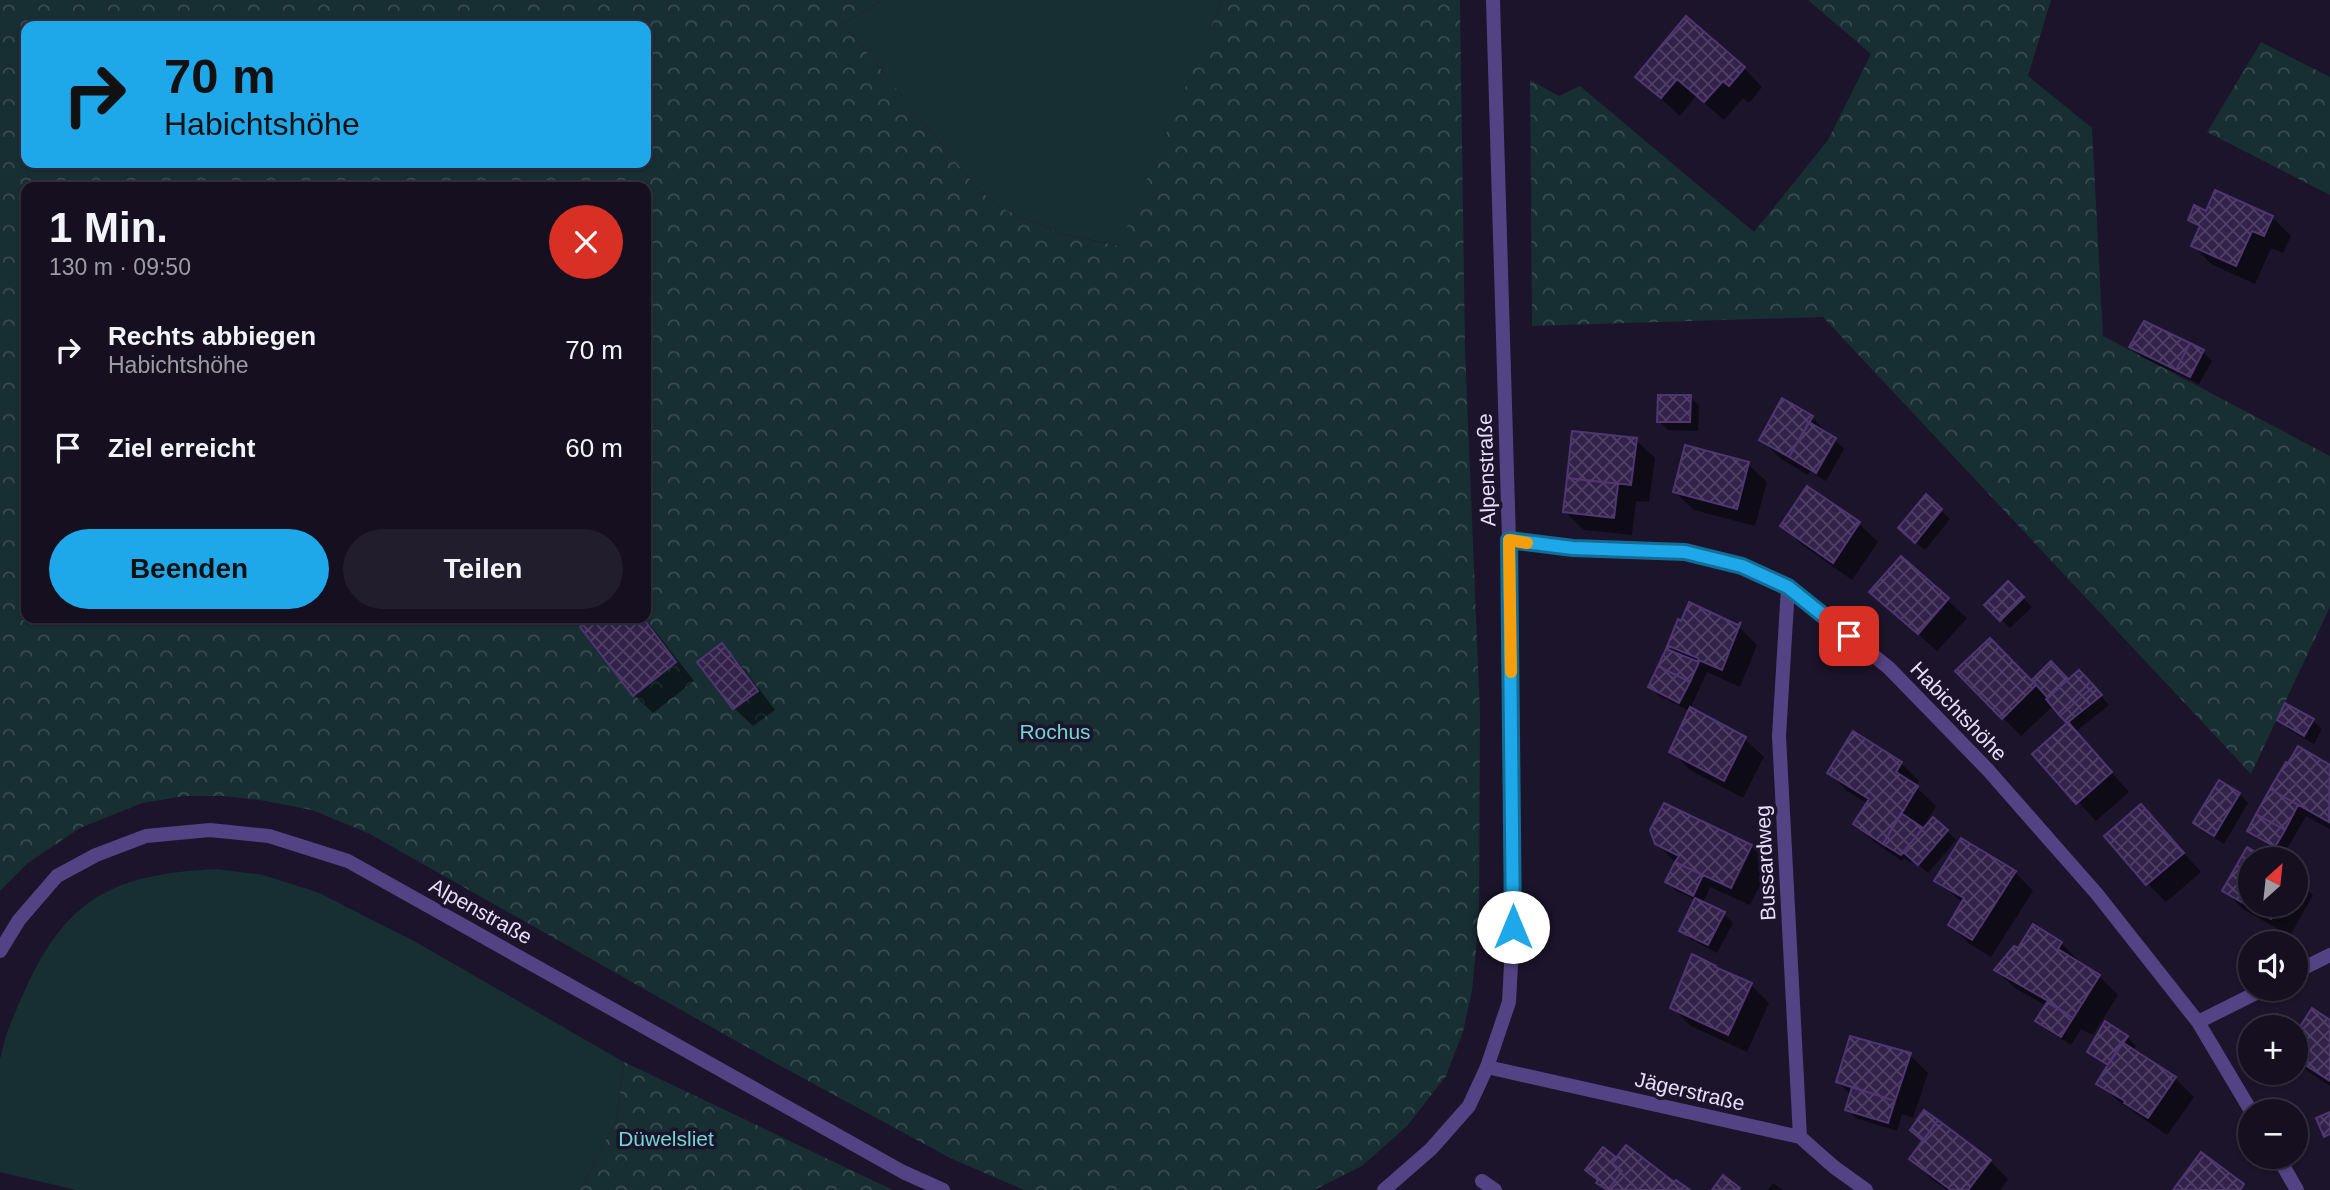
<!DOCTYPE html>
<html lang="de">
<head>
<meta charset="utf-8">
<style>
  :root { --surface:#150f20; --page:#221d2d; --text:#f1f3f6; --muted:#9d9ca5; --line:#342f3e; --accent:#1ea8e9 }
  body { margin:0; font-family:Arial,sans-serif; background:var(--page); color:var(--text); height:100vh; display:flex; flex-direction:column; font-size:26px; white-space:nowrap }
  * { box-sizing:border-box; margin:0 }
  p { font-size:23px; color:var(--muted) }
  .icon { flex:none; width:38px; height:38px; fill:none; stroke:currentColor; stroke-width:2; stroke-linecap:round; stroke-linejoin:round }
  .map { position:relative; flex:1; overflow:hidden }
  .details { position:absolute; left:21px; top:182px; width:630px; height:441px; display:flex; flex-direction:column; background:var(--surface); border-radius:14px; box-shadow:0 2px 5px #0004,0 0 0 2px var(--line) }
  .details>* { flex:none }
  .top-card { position:absolute; left:21px; top:21px; width:630px; height:147px; border-radius:14px; box-shadow:0 2px 5px #0004,0 0 0 2px var(--line); background:#1ea8e9; color:#111; overflow:hidden }
  .needle { width:46px; rotate:27deg }
  .fabs { position:absolute; left:2238px; top:847px; display:grid; gap:14px }
  .fabs a { display:grid; place-items:center; width:70px; height:70px; border-radius:50%; background:var(--surface); box-shadow:0 2px 5px #0004,0 0 0 2px var(--line); font-size:35px }
  .pin { position:absolute; display:grid; place-items:center; width:60px; height:60px; color:#fff; margin:-30px; border-radius:14px; box-shadow:0 4px 10px #0006 }
  .me { position:absolute; width:77px; margin:-38px; rotate:0deg; stroke-linejoin:round; filter:drop-shadow(0 0 5px #0008) }
  .turn { display:flex; align-items:center; gap:24px; height:147px; padding:0 28px; font-size:32px }
  .turn .icon { width:91px; height:91px; stroke-width:2.5 }
  .turn b { display:block; font-size:49px; line-height:60px }
  .round { display:grid; place-items:center; flex:none; width:74px; height:74px; border-radius:37px; background:var(--page) }
  .head { display:flex; align-items:center; justify-content:space-between; height:119px; padding:0 28px }
  h1 { font-size:42px; font-weight:700; line-height:52px }
  .primary-button { display:flex; gap:14px; margin-top:auto; padding:14px 28px }
  .primary-button a { flex:1; height:80px; border-radius:42px; background:var(--accent); color:#111; font-size:28px; font-weight:700; line-height:80px; text-align:center }
  .primary-button a+a { background:var(--page); color:var(--text) }
  ul { padding:0; list-style:none }
  li { display:flex; align-items:center; gap:21px; height:98px; padding:0 28px }
  li div { flex:1 }
  li b { display:block; font-size:26px }
  li em { font-style:normal }
  .map>svg:first-child { display:block }
</style>
</head>
<body>
<div class="map">
<svg width="2330" height="1190" viewBox="0 0 2330 1190">
  <defs>
    <pattern id="forest-crowns" width="20" height="18" patternUnits="userSpaceOnUse" patternTransform="scale(1.75)"><rect width="20" height="18" fill="#172e33"/><path d="M2 6a3 3 0 1 1 6 0M12 15a3 3 0 1 1 6 0" fill="none" stroke="#394c51"/></pattern>
    <pattern id="building-cross-hatch" width="8" height="8" patternUnits="userSpaceOnUse" patternTransform="scale(1.75)"><rect width="8" height="8" fill="#322149"/><path d="M0 0l8 8M0 8l8-8" fill="none" stroke="#504164"/></pattern>
  </defs>
  <rect width="100%" height="100%" fill="#1c142a"/>
  <path fill="#172e33" d="M883 0H1222L1120 246 1059 233 1001 208 977 188 843 23Z
    M216 869 263 875 317 892 414 941 624 1062 616 1120 580 1190H76L0 1172C0 1147 0 1121 0 1096 0 1084 0 1071 0 1059 5 1034 15 1011 26 988 68 895 118 874 216 869Z"/>
  <path fill="url(#forest-crowns)" fill-rule="evenodd" d="M0 0H883L843 23 977 188 1001 208 1059 233 1119 246 1222 0H1460L1465 350 1480 713 1479 920 1472 990 1463 1032 1446 1076 1407 1126 1362 1166 1314 1190H1024L950 1158 768 1059 368 833 312 810 260 800 222 796H185L142 803 80 828 28 863 0 891ZM26 26H646V163H26ZM26 187H646V618H26Z
    M1808 0H2051L2028 76 2092 128 2103 336 2330 456V607L2251 774 1823 317 1532 326 1530 80 1559 96 1580 86 1754 232 1828 140 1871 54Z
    M2261 42 2330 77V195L2207 132Z
    M624 1062 893 1190H580L616 1120Z"/>
  <path fill="#0007" d="M1744 68 1762 87 1749 103 1743 98 1724 120 1696 96 1680 116 1637 77Z
    M2207 213 2272 217 2291 236 2283 253 2271 248 2255 284 2211 264 2193 245 2200 230 2190 220Z
    M2145 323 2203 352 2212 361 2199 384 2140 356 2132 347Z
    M1690 397 1699 406 1698 431 1668 430 1659 421Z
    M1811 417 1844 449 1826 481 1810 472 1808 475 1780 458 1762 440Z
    M1574 433 1636 440 1655 458 1649 502 1636 501 1632 535 1584 530 1565 512Z
    M1748 464 1767 482 1755 526 1694 510 1675 492Z
    M1807 489 1859 524 1878 542 1852 580 1801 544 1782 526Z
    M1926 497 1950 519 1925 550 1909 537Z
    M1901 558 1967 618 1937 651 1872 592Z
    M2008 583 2032 607 2010 628 1987 605Z
    M594 618H645L694 681 653 713 634 695 582 627Z
    M1739 627 1757 645 1740 687 1707 672 1690 709 1745 739 1764 757 1743 798 1690 770 1671 751 1690 711 1659 696 1650 687 1680 656 1669 645Z
    M722 645 740 664 775 710 753 726 734 708Z
    M2051 664 2068 681H2088L2109 705 2075 732 2129 792 2096 821 2034 755 2069 723 2054 705 2021 736 1958 671 2032 683Z
    M2279 720 2313 721 2322 729 2314 744 2288 729Z
    M2299 748 2330 766V829L2306 816 2284 854 2258 839 2249 830 2286 764 2289 765Z
    M1901 763 1919 781 1916 787 1936 806 1921 831H1947L1956 840 1928 873 1914 861 1911 863 1904 858 1902 861 1874 842 1855 824 1868 804 1847 791 1829 772Z
    M2239 794 2248 803 2224 844 2205 832 2196 823Z
    M2141 806 2201 872 2166 902 2147 883Z
    M1657 844 1751 846 1770 865 1750 905 1710 887 1703 903 1724 914 1733 923 1717 953 1690 939 1681 930 1696 900 1676 891 1667 882 1677 864Z
    M2247 849 2265 859H2250V905H2296V878L2313 895 2290 936 2243 909 2224 890Z
    M2015 872 2033 891 1991 957 1968 943 1950 924 1963 903 1937 880Z
    M2033 927 2061 943 2080 962 2079 964 2099 976 2118 995 2093 1035 2081 1029 2071 1045 2047 1030 2038 1021 2046 1006 2015 988 1996 970 2018 951Z
    M1751 985 1769 1003 1747 1052 1691 1026 1672 1007Z
    M2330 1022V1086L2305 1069 2296 1060V1028L2300 1031Z
    M2127 1037 2136 1046 2132 1051 2175 1078 2194 1097 2167 1135 2118 1101 2099 1083 2109 1067 2089 1051Z
    M1910 1055 1928 1073 1913 1118 1902 1114 1897 1131 1856 1118 1847 1109 1851 1095 1838 1082Z
    M1912 1159 1990 1161 2008 1179 2000 1190H1947L1930 1178Z
    M1773 1183 1783 1190H1768Z"/>
  <path fill="url(#building-cross-hatch)" stroke="#4f3673" stroke-width="2" d="M1686 16 1745 67 1729 86 1723 81 1704 102 1677 79 1661 98 1635 77Z
    M2215 190 2273 216 2264 236 2252 231 2236 266 2191 246 2200 226 2188 220 2194 205 2206 211Z
    M2144 321 2190 343 2176 370 2129 347Z
    M2190 343 2204 350 2190 377 2176 370Z
    M1658 395H1691L1690 422H1657Z
    M1782 398 1813 416 1789 457 1759 440Z
    M1809 422 1836 438 1816 473 1789 457Z
    M1572 431 1637 438 1631 485 1567 478Z
    M1685 445 1749 462 1737 509 1673 492Z
    M1567 478 1618 484 1614 518 1563 512Z
    M1807 486 1860 522 1833 563 1780 526Z
    M1926 494 1942 509 1915 543 1898 528Z
    M1901 556 1949 598 1918 634 1869 592Z
    M2008 581 2024 597 2000 621 1984 605Z
    M1689 602 1738 625 1741 622 1722 670 1699 660V662L1698 658 1669 646 1668 649H1666L1678 619 1681 621Z
    M591 618H643L676 662 633 696 580 627Z
    M1990 638 2036 685 2002 719 1955 671Z
    M722 643 758 691 733 709 697 662Z
    M1666 649 1699 662 1690 682 1658 666Z
    M2051 661 2068 679 2048 698 2032 680Z
    M1658 666 1690 682 1679 703 1648 687Z
    M2079 670 2094 686 2060 716 2046 699Z
    M2094 686 2102 695 2067 723 2060 716Z
    M2285 703 2314 719 2304 736 2277 720Z
    M1690 707 1746 737 1724 781 1669 752Z
    M2068 722 2112 772 2076 804 2032 754Z
    M1853 731 1902 762 1896 772 1918 786 1883 844 1853 824 1869 799 1827 773Z
    M2298 746 2330 765 2329 822 2270 789 2286 762 2288 763Z
    M2219 780 2240 793 2214 836 2193 823Z
    M2270 789 2298 805 2285 830 2256 814Z
    M1664 803 1752 845 1731 888 1675 862 1679 856 1655 844 1650 830Z
    M2141 804 2184 853 2146 885 2104 836Z
    M1901 813 1923 828 1901 855 1883 844Z
    M2256 814 2285 830 2275 847 2247 831Z
    M1933 817 1948 830 1918 865 1903 852Z
    M1961 838 2016 871 1972 940 1948 925 1964 898 1934 881Z
    M2247 847 2268 859H2250V905H2279L2271 919 2222 891Z
    M1675 862 1703 875 1693 896 1665 882Z
    M1695 898 1725 912 1708 945 1679 931Z
    M2033 924 2062 942 2058 949 2100 975 2073 1018 2050 1004V1002L1994 970 2014 946 2018 948Z
    M1692 954 1716 966 1715 967 1752 983 1728 1035 1670 1008Z
    M2048 1001 2073 1018 2061 1037 2035 1021Z
    M2312 1008 2330 1020V1081L2296 1059V1033Z
    M2277 1014 2299 1028 2296 1033V1027H2268Z
    M2105 1021 2128 1036 2108 1065 2087 1052Z
    M1850 1036 1911 1053 1895 1101 1836 1082Z
    M2122 1042 2176 1077 2148 1118 2124 1103 2125 1101 2096 1084Z
    M1852 1087 1895 1101 1888 1123 1845 1110Z
    M1924 1110 1938 1120 1923 1141 1910 1130Z
    M2330 1112V1134L2324 1137 2316 1118Z
    M1938 1120 1991 1160 1968 1190H1951L1909 1159Z
    M1626 1145 1674 1182 1676 1180 1690 1190H1608L1622 1171 1612 1163Z
    M1603 1147 1617 1158 1612 1163 1622 1171 1608 1190 1596 1183 1598 1180 1585 1170Z
    M2201 1152 2244 1184 2240 1190H2173Z
    M1723 1175 1740 1188 1738 1190H1712Z"/>
  <g fill="none" stroke-linecap="round" stroke-linejoin="round">
    <path stroke="#544384" stroke-width="14" d="M1509 540 1573 548 1685 552 1742 566 1788 587 1889 668 1988 770 2097 894 2198 1022 2251 1111
      M1788 587 1779 736 1800 1137
      M2296 972 2330 955
      M2198 1022 2264 989
      M1487 1067 1800 1137 1834 1167 1866 1190
      M2278 1157 2297 1190
      M1482 1181 1495 1190"/>
    <path stroke="#544384" stroke-width="14" d="M0 951 19 920 57 876 96 855 146 836 210 830 269 836 348 861 903 1172 943 1190
      M1384 1190 1431 1149 1469 1106 1487 1067 1509 1002 1513 927 1509 540 1493 0"/>
  </g>
  <g fill="none" stroke-linecap="round" stroke-linejoin="round">
    <g stroke="#146d97" stroke-width="18">
      <path id="route" d="M1513 927 1509 540 1573 548 1685 552 1742 566 1788 587 1849 636"/>
    </g>
    <use href="#route" stroke="#1ea8e9" stroke-width="12"/>
    <path stroke="#f59e0b" stroke-width="12" d="M1511 672 1509 540 1527 543"/>
  </g>
  <g text-anchor="middle" dominant-baseline="central" stroke-width="7" stroke-linejoin="round" paint-order="stroke">
    <g font-size="21" fill="#e9dffc" stroke="#1c142a">
      <text transform="translate(1486 470) rotate(-92)">Alpenstraße</text>
      <text transform="translate(1959 711) rotate(46)">Habichtshöhe</text>
      <text transform="translate(1765 863) rotate(-93)">Bussardweg</text>
      <text transform="translate(481 911) rotate(29)">Alpenstraße</text>
      <text transform="translate(1690 1091) rotate(13)">Jägerstraße</text>
    </g>
    <g font-size="21" fill="#71d7d4" stroke="#1c142a">
      <text x="1055" y="731">Rochus</text>
      <text x="666" y="1138">Düwelsliet</text>
    </g>
  </g>
</svg>
<div class="fabs">
<a><svg class="needle" viewBox="-14 -14 28 28"><path d="M0-13l5 13h-10z" fill="#e53935"/><path d="M0 13l5-13h-10z" fill="#9d9ca5"/></svg></a>
<a><svg class="icon" aria-label="sound" viewBox="0 0 24 24"><path d="M4 9h4l5-4v14l-5-4H4zM17 9q2 3 0 6"/></svg></a>
<a>+</a>
<a>−</a>
</div>
<div class="pin" style="left:1849px;top:636px;background:#d93025"><svg class="icon" aria-label="arrive" viewBox="0 0 24 24"><path d="M6 21V4h12l-3 4 3 4H6"/></svg></div>
<svg class="me" style="left:1513px;top:927px" viewBox="-20 -20 40 40"><circle r="19" fill="#fff"/><path d="M0-13L10 11 0 6-10 11z" fill="#1ea8e9"/></svg>
<div class="top-card">
<div class="turn"><svg class="icon" aria-label="right" viewBox="0 0 24 24"><path d="M7 20v-9h11M14 6l5 5-5 5"/></svg><div><b>70 m</b>Habichtshöhe</div></div>
</div>
<section class="details">
<div class="head"><div><h1>1 Min.</h1><p>130 m · 09:50</p></div><a class="round" style="background:#d93025;color:#fff"><svg class="icon" aria-label="close" viewBox="0 0 24 24"><path d="M6 6l12 12M18 6L6 18"/></svg></a></div>
<ul>
<li><svg class="icon" aria-label="right" viewBox="0 0 24 24"><path d="M7 20v-9h11M14 6l5 5-5 5"/></svg><div><b>Rechts abbiegen</b><p>Habichtshöhe</p></div><em>70 m</em></li>
<li><svg class="icon" aria-label="arrive" viewBox="0 0 24 24"><path d="M6 21V4h12l-3 4 3 4H6"/></svg><div><b>Ziel erreicht</b></div><em>60 m</em></li>
</ul>
<div class="primary-button"><a>Beenden</a><a>Teilen</a></div>
</section>
</div>
</body>
</html>
